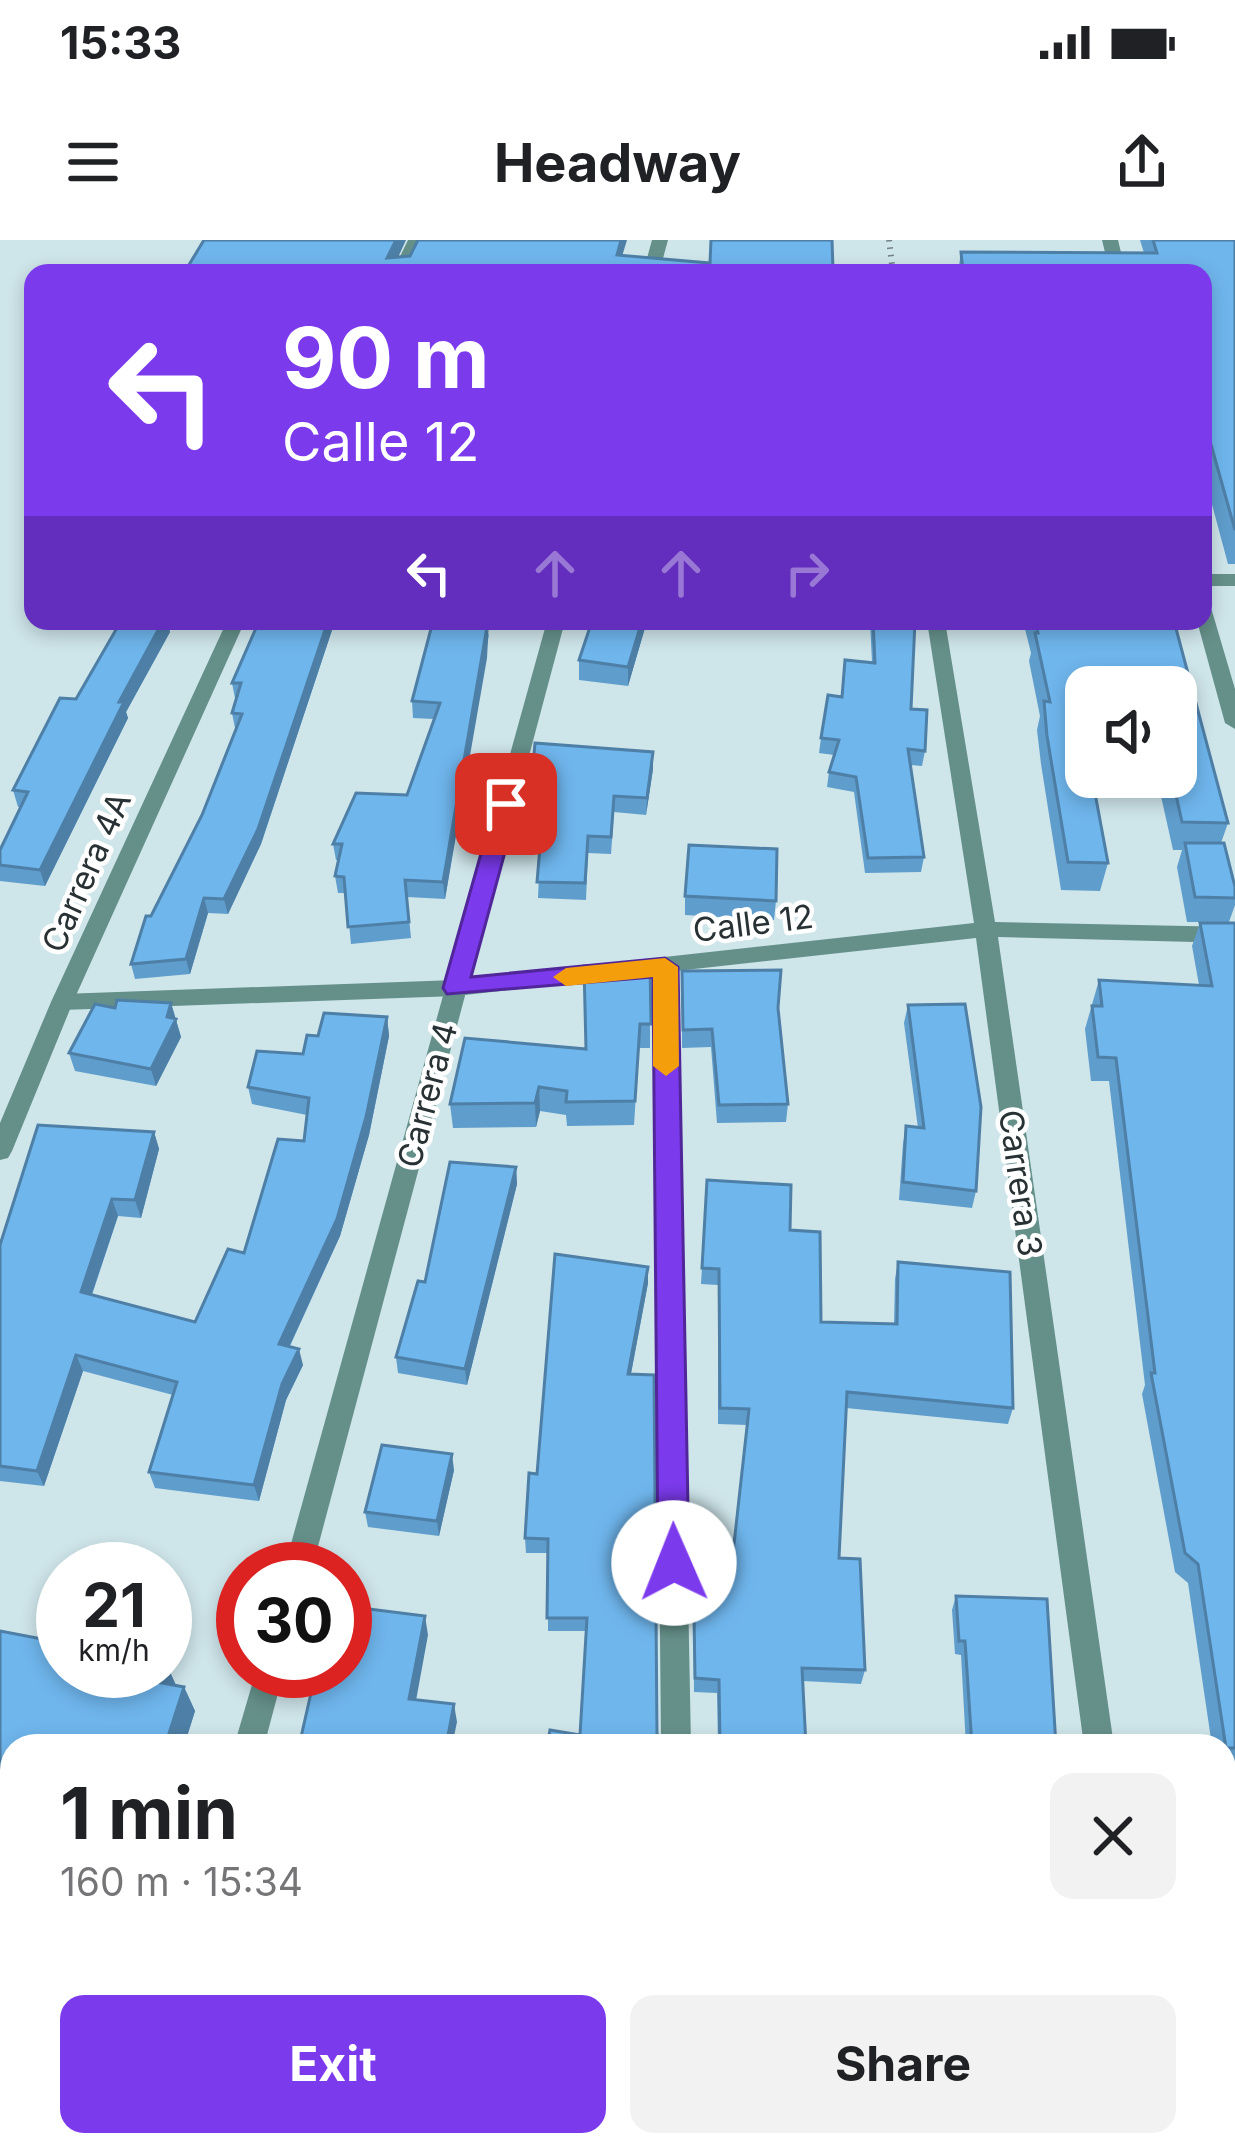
<!DOCTYPE html>
<html lang="en">
<head>
<meta charset="utf-8">
<style>
  :root { --surface:#fff; --page:#f2f2f2; --text:#202124; --muted:#757577; --accent:#7c3aed }
  body { margin:0; font-family:Inter,sans-serif; background:var(--page); color:var(--text); height:100vh; display:flex; flex-direction:column; font-size:45px; white-space:nowrap }
  * { box-sizing:border-box; margin:0 }
  p { font-size:39px; color:var(--muted) }
  .icon { flex:none; width:66px; height:66px; fill:none; stroke:currentColor; stroke-width:2; stroke-linecap:round; stroke-linejoin:round }
  .map { position:relative; flex:1; overflow:hidden }
  .drawer { position:absolute; left:0px; top:1494px; width:1236px; height:423px; display:flex; flex-direction:column; background:var(--surface); border-radius:36px 36px 0 0; box-shadow:0 6px 18px #0003 }
  .drawer>* { flex:none }
  .guide { position:absolute; left:24px; top:24px; width:1188px; height:366px; border-radius:24px; box-shadow:0 6px 18px #0003; background:#7c3aed; color:#fff; overflow:hidden }
  .tools { position:absolute; left:1065px; top:426px; display:grid; gap:24px }
  .tools a { display:grid; place-items:center; width:132px; height:132px; border-radius:24px; background:var(--surface); box-shadow:0 6px 18px #0003; font-size:60px }
  .speed { position:absolute; left:36px; top:1302px; display:flex; gap:24px; font-size:60px; font-weight:700; text-align:center }
  .speed>* { display:grid; place-content:center; width:156px; height:156px; border-radius:50%; background:var(--surface); box-shadow:0 6px 18px #0003; line-height:1 }
  .speed small { font-size:30px; font-weight:400 }
  .speed .limit { border:18px solid #d22; background:#fff; color:#111 }
  .pin { position:absolute; display:grid; place-items:center; width:102px; height:102px; color:#fff; margin:-51px; border-radius:24px; box-shadow:0 6px 18px #0006 }
  .me { position:absolute; width:132px; margin:-66px; rotate:359deg; stroke-linejoin:round; filter:drop-shadow(0 0 9px #0008) }
  .turn { display:flex; align-items:center; gap:42px; height:252px; padding:0 60px; font-size:54px }
  .turn .icon { width:156px; height:156px; stroke-width:2.5 }
  .turn b { display:block; font-size:84px; line-height:102px }
  .lanes { display:flex; align-items:center; height:114px; padding:0 60px; background:#0003; justify-content:center; gap:60px; direction:ltr }
  .lanes .off { opacity:.35 }
  .round { display:grid; place-items:center; flex:none; width:126px; height:126px; border-radius:24px; background:var(--page) }
  .head { display:flex; align-items:center; justify-content:space-between; height:204px; padding:0 60px }
  h1 { font-size:72px; font-weight:700; line-height:90px }
  .cta { display:flex; gap:24px; margin-top:auto; padding:24px 60px }
  .cta a { flex:1; height:138px; border-radius:24px; background:var(--accent); color:#fff; font-size:48px; font-weight:700; line-height:138px; text-align:center }
  .cta a+a { background:var(--page); color:var(--text) }
  .status { display:flex; justify-content:space-between; align-items:center; height:84px; padding:0 60px; background:var(--surface); direction:ltr }
  .status svg { height:33px; fill:currentColor }
  header { display:flex; justify-content:space-between; align-items:center; height:156px; padding:0 60px; background:var(--surface); font-size:54px; font-weight:700 }
  .map>svg:first-child { display:block }
</style>
</head>
<body>
<div class="status"><b>15:33</b><svg viewBox="0 0 49 12"><path d="M0 12V9h3v3zM5 12V6h3v6zM10 12V3h3v9zM15 12V0h3v12zM26 1h20v11H26zM47 4h2v5h-2z"/></svg></div>
<header><svg class="icon" aria-label="menu" viewBox="0 0 24 24"><path d="M4 6h16M4 12h16M4 18h16"/></svg>Headway<svg class="icon" aria-label="share" viewBox="0 0 24 24"><path d="M12 15V3M7 8l5-5 5 5M5 13v7h14v-7"/></svg></header>
<div class="map">
<svg width="1235" height="1916" viewBox="0 0 1235 1916">
  <rect width="100%" height="100%" fill="#cee5ea"/>
  <g fill="none" stroke-linecap="round" stroke-linejoin="round">
    <path stroke="#738286" stroke-width="6" stroke-dasharray="1.5 6" stroke-linecap="butt" d="M889 0 893 33"/>
    <path fill="#659089" fill-rule="evenodd" d="M456 740 467 748 456 756 62 770 51 762 62 754Z"/>
    <path fill="#659089" fill-rule="evenodd" d="M408 0H424L408 33H392Z
      M1102 0H1118L1126 33H1110Z
      M1203 334H1235V346H1203Z
      M1203 365 1212 371 1235 449V489L1225 483 1197 381H1203Z
      M227 381H245L73 762 12 911 8 918 0 920V883L51 762Z
      M927 381H945L995 682 1235 687V703L998 697 1114 1506H1084L976 698 676 731 691 1506H661L654 734 456 756 445 748 456 740 974 683Z
      M0 1638 12 1640V1670L0 1668Z
      M1224 1836H1235V1868H1224Z
      M654 1905H686L685 1916H653Z
      M1139 1905H1171L1172 1916H1140Z"/>
    <path fill="#659089" fill-rule="evenodd" d="M652 0H668L659 33H643Z
      M547 381H565L312 1329H284Z
      M256 1431H284L264 1506H234Z
      M125 1905H157L154 1916H122Z"/>
  </g>
  <path fill="#5f9dcc" d="M1140 0H1235V324H1228L1203 231V33H958L961 12 1144 13Z
    M121 381H167L170 392 126 472 128 478 45 646 0 641V610L21 567H18L13 550 76 459Z
    M246 381H335L261 604 228 674 208 673 190 734 135 739 131 724 151 676 202 575 236 489 235 488 232 473 236 458H235L232 443 256 387 248 386Z
    M592 381H647L628 446 579 440V420Z
    M870 381H915L911 469 925 511 922 526 911 525 924 617 921 632 865 633 854 552 827 547 829 532 834 515 819 513 821 498 872 422Z
    M1023 381H1174L1228 583 1221 603 1235 647V665L1229 682H1187L1177 627 1182 610H1173L1157 538 1123 537H1176V447H1086V537L1108 623 1100 651 1061 650 1041 524 1037 490 1040 476 1029 421 1031 413Z
    M489 394 445 659 407 657 411 698 351 704 346 653H338L335 636 339 620H336L333 604 407 555 434 479 413 478 412 461Z
    M653 529 646 575 614 572 611 614 588 613 586 660 538 658 540 611H528L527 594Z
    M685 656 776 661 774 680 685 675Z
    M1200 683H1235V1526L1224 1525V1506H1212L1188 1343 1175 1332 1142 1154 1145 1145 1109 841H1091L1085 789 1099 740 1199 745 1192 706Z
    M650 725V808H639L634 885 567 886 566 875 540 871 536 887 453 888 450 864 586 809Z
    M682 731 788 864 786 882 717 883 711 807 682 808Z
    M171 763 181 797 156 846 75 831 69 813 115 768Z
    M908 765 976 951 972 968 899 960 903 904 906 886 918 888 904 783Z
    M387 777 389 796 369 895 340 996 290 1106 303 1125 286 1160 259 1261 155 1248 149 1232 173 1155 83 1131 44 1246 0 1241V1005L154 892 159 909 141 978 118 976 92 1055 195 1082 244 1013 304 901 307 875 252 864 248 847 303 814 318 796Z
    M516 927 517 944 467 1145 398 1133 396 1117 425 1042Z
    M707 940 790 990 821 1082 894 1084 895 1039 898 1022 1013 1168 1008 1184 846 1168 839 1318 865 1430 861 1444 803 1441 806 1506H718L717 1453 694 1452 693 1312 733 1313 747 1185 718 1184V1045L701 1044Z
    M648 1027V1043L631 1134 580 1495 586 1391H548V1313H526L525 1298 537 1234Z
    M454 1230 439 1296 368 1287 365 1272Z
    M956 1356 1056 1506H966L961 1415 955 1414 952 1370Z
    M0 1391 184 1447 195 1471 184 1506H12V1623L0 1620Z
    M12 1733V1825L0 1823V1765Z"/>
  <path fill="#4e7fa6" d="M396 0H406L391 33 387 18Z
    M621 0H627L617 33V15Z
    M163 381H167L170 392 126 472 128 478 45 646 40 630 119 462Z
    M328 381H335L261 604 228 674 224 659Z
    M489 381 487 418 445 659 443 642Z
    M642 381H647L628 446V427Z
    M653 512V529L646 575 647 558Z
    M204 658 208 673 190 734 186 719Z
    M171 763 181 797 156 846 151 829Z
    M387 777 389 796 369 895 340 996 283 1120 279 1104Z
    M539 847 540 871 536 887 535 863Z
    M154 892 159 909 141 978 135 960Z
    M516 927 517 944 467 1145 465 1129Z
    M112 959 118 976 87 1068 81 1052Z
    M648 1027V1043L628 1149V1134Z
    M299 1109 303 1125 286 1160 259 1261 254 1245 282 1144Z
    M76 1115 83 1131 44 1246 37 1231Z
    M452 1214 454 1230 439 1296 437 1281Z
    M425 1376 428 1395 413 1477 409 1459Z
    M165 1421 176 1445 157 1442 161 1431H165Z
    M184 1447 195 1471 184 1506H165Z
    M454 1464 457 1482 452 1506H446Z
    M12 1570V1618L0 1602Z
    M301 1905H310L306 1916H298Z"/>
  <path fill="#6fb6ed" stroke="#4e7fa6" stroke-width="3" d="M204 0H396L387 18 410 16 418 0H621L617 15 710 23 711 0H832L833 30H861L863 33H184Z
    M1153 0H1235V290L1203 176V33H963L961 12 1157 13Z
    M121 381H163L119 462H124L40 630 0 625V610L28 552 13 550 60 458 76 459Z
    M259 381H328L258 589 224 659 204 658 186 719 131 724 146 676H151L202 575 242 474 232 473 241 443H232Z
    M433 381H488L443 642 405 640 409 682 348 687 344 637 335 636 342 604H333L356 553 407 555 440 463 412 461Z
    M592 381H642L628 427 579 420Z
    M873 381H915L911 469 927 470 925 511 908 509 924 617 868 618 856 537 829 532 839 500 821 498 828 455 842 457 845 420 875 423Z
    M1035 381H1174L1228 583 1182 582 1172 537H1176V447H1086V537H1092L1108 623 1068 622 1047 496 1044 461 1050 462 1035 393H1038Z
    M535 503 653 512 647 558 614 556 611 597 588 596 585 643 537 642 541 595 527 594Z
    M1185 603H1224L1235 647V658L1195 657Z
    M689 605 777 609 776 661 685 656Z
    M1200 683H1235V1508H1226L1198 1324 1185 1313 1151 1133H1155L1116 818 1098 817 1092 766H1102L1099 740 1212 746Z
    M650 725 651 784H640L635 861 566 862 567 851 539 847 535 863 450 864 465 798 586 809 584 726Z
    M781 730 778 768 788 864 719 865 712 789 683 790 682 731Z
    M117 760 171 763 167 777 176 779 151 829 69 813 95 764 115 768Z
    M965 764 981 867 976 951 903 942 906 886 924 888 908 765Z
    M324 773 387 777 366 877 337 979 279 1104 299 1109 282 1144 254 1245 149 1232 177 1142 76 1115 37 1231 0 1226V1005L38 885 154 892 135 960 112 959 81 1052 195 1082 228 1009 244 1013 278 899 304 901 309 858 248 847 257 811 303 814 307 795 318 796Z
    M450 922 516 927 465 1129 396 1117 418 1041 425 1042Z
    M707 940 791 945 790 990 820 992 821 1082 897 1084 898 1022 1010 1032 1013 1168 847 1152 839 1318 860 1319 865 1430 802 1428 806 1506H720L719 1440 695 1438 693 1312 733 1313 749 1169 720 1168 719 1029 702 1028Z
    M555 1014 648 1027 628 1134 654 1135 657 1494 662 1498H683L681 1506H547L550 1490 580 1495 587 1378H547L548 1299 525 1298 529 1233 537 1234Z
    M382 1205 452 1214 437 1281 365 1272Z
    M956 1356 1047 1359 1056 1506H972L965 1401H959Z
    M345 1366 425 1376 409 1459 454 1464 446 1506H299L316 1431H345Z
    M0 1391 63 1403V1431H161L157 1442 184 1447 165 1506H12V1570L0 1602Z
    M12 1733V1818L0 1815V1765Z
    M194 1905H301L298 1916H191Z
    M440 1905H618L617 1916H438Z
    M714 1905H1028L1104 1916H713Z"/>
  <path fill="#7c3aed" stroke="#51269a" stroke-width="3" d="M506 556 518 564 471 737 665 718 678 727 689 1323 685 1333 674 1337 662 1333 658 1323 653 737 447 754 443 748 495 564Z"/>
  <path fill="#f59e0b" d="M665 718 678 727 679 826 666 836 653 826V737L566 746 553 737 566 728Z"/>
  <g text-anchor="middle" dominant-baseline="central" stroke-width="9" stroke-linejoin="round" paint-order="stroke">
    <g font-size="33" fill="#283133" stroke="#fff">
      <text transform="translate(86 632) rotate(-66)">Carrera 4A</text>
      <text transform="translate(753 683) rotate(-7)">Calle 12</text>
      <text transform="translate(427 855) rotate(-75)">Carrera 4</text>
      <text transform="translate(1021 943) rotate(82)">Carrera 3</text>
    </g>
  </g>
</svg>
<div class="tools">
<a><svg class="icon" aria-label="sound" viewBox="0 0 24 24"><path d="M4 9h4l5-4v14l-5-4H4zM17 9q2 3 0 6"/></svg></a>
</div>
<div class="speed"><div>21<small>km/h</small></div><div class="limit">30</div></div>
<div class="pin" style="left:506px;top:564px;background:#d93025"><svg class="icon" aria-label="arrive" viewBox="0 0 24 24"><path d="M6 21V4h12l-3 4 3 4H6"/></svg></div>
<svg class="me" style="left:674px;top:1323px" viewBox="-20 -20 40 40"><circle r="19" fill="#fff"/><path d="M0-13L10 11 0 6-10 11z" fill="#7c3aed"/></svg>
<div class="guide">
<div class="turn"><svg class="icon" aria-label="left" viewBox="0 0 24 24"><path d="M17 20v-9H6M10 6l-5 5 5 5"/></svg><div><b>90 m</b>Calle 12</div></div>
<div class="lanes"><svg class="icon" aria-label="left" viewBox="0 0 24 24"><path d="M17 20v-9H6M10 6l-5 5 5 5"/></svg><svg class="icon off" aria-label="ahead" viewBox="0 0 24 24"><path d="M12 20V5M6 11l6-6 6 6"/></svg><svg class="icon off" aria-label="ahead" viewBox="0 0 24 24"><path d="M12 20V5M6 11l6-6 6 6"/></svg><svg class="icon off" aria-label="right" viewBox="0 0 24 24"><path d="M7 20v-9h11M14 6l5 5-5 5"/></svg></div>
</div>
<section class="drawer">
<div class="head"><div><h1>1 min</h1><p>160 m · 15:34</p></div><a class="round"><svg class="icon" aria-label="close" viewBox="0 0 24 24"><path d="M6 6l12 12M18 6L6 18"/></svg></a></div>
<div class="cta"><a>Exit</a><a>Share</a></div>
</section>
</div>
</body>
</html>
